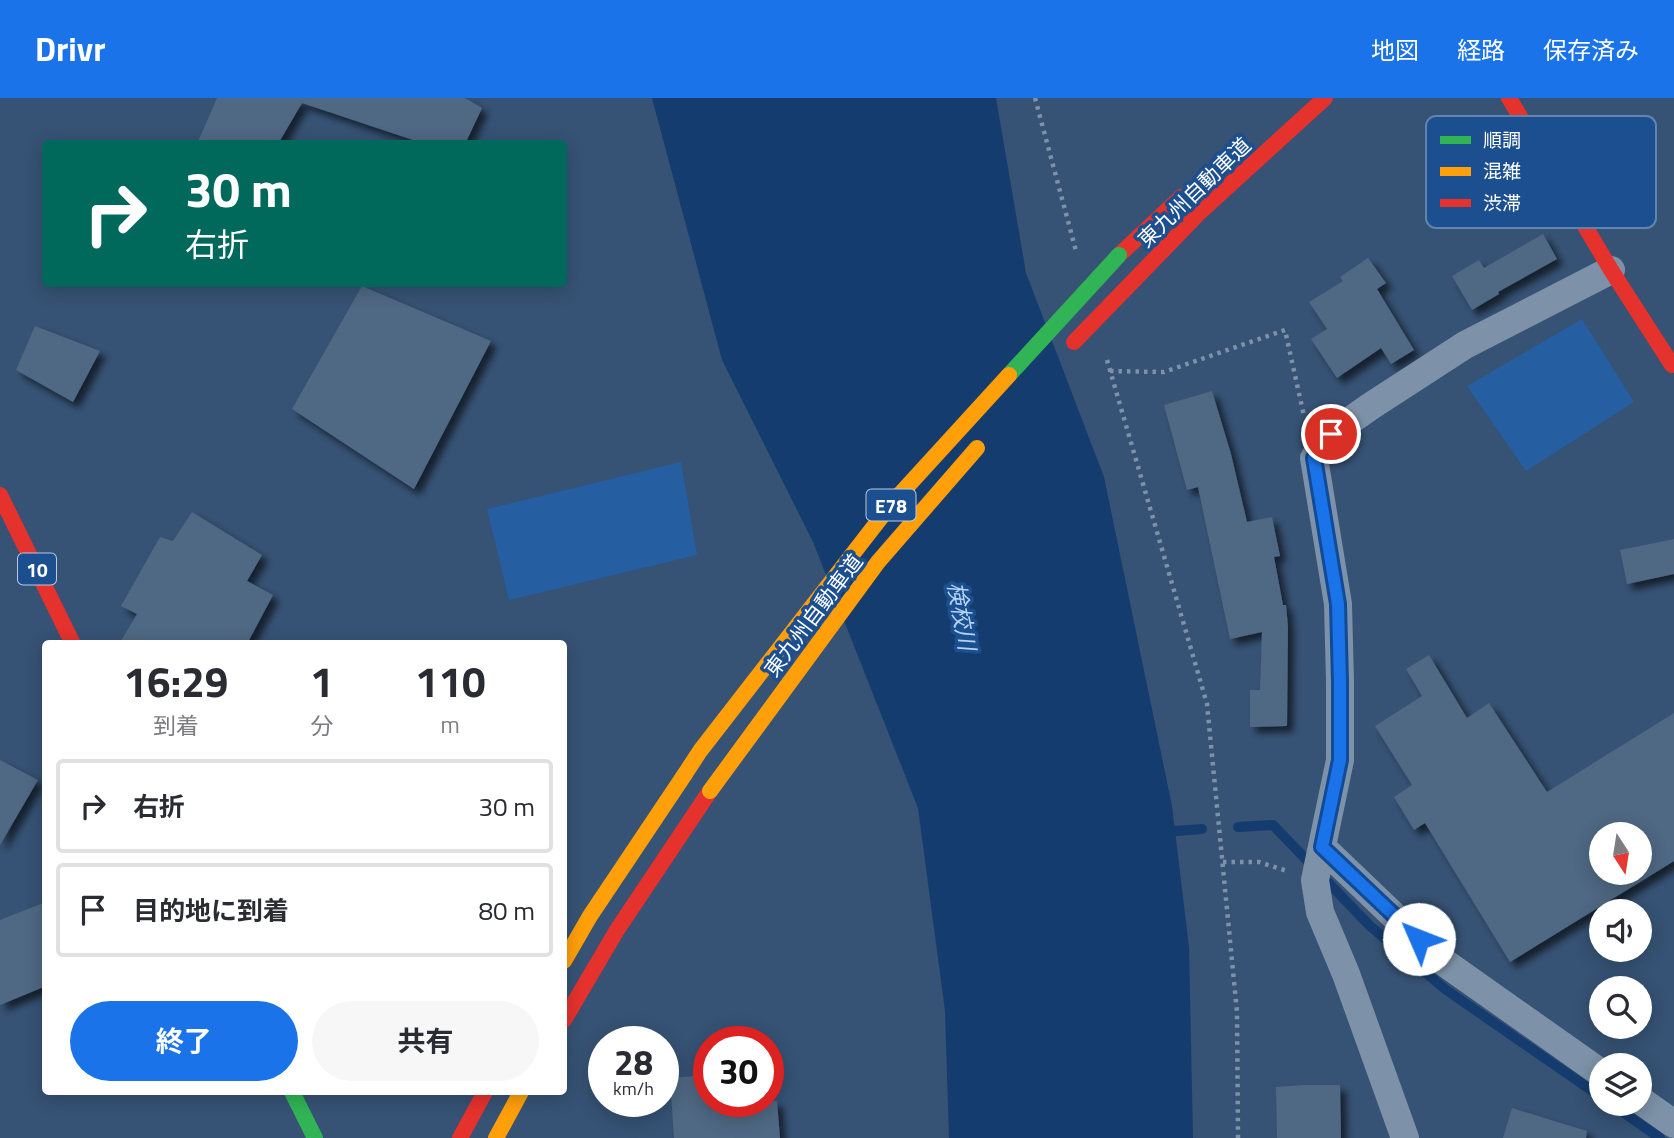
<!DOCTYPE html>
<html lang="ja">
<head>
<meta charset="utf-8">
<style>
  :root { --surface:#fff; --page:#f7f7f7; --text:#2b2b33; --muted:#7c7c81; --line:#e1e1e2; --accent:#1a73e8 }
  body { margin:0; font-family:"Titillium Web","Noto Sans JP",sans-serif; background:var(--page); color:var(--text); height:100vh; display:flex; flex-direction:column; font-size:26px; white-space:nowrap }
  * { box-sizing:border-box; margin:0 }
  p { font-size:23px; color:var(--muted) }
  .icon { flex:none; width:38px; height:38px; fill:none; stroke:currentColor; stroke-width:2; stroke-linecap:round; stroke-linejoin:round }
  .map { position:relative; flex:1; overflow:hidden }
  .drawer { position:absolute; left:42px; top:542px; width:525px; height:455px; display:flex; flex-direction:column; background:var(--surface); border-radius:7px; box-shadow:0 4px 18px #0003 }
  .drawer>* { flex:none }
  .banner { position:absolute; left:42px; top:42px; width:525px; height:147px; border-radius:7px; box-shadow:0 4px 18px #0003; background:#00695c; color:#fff; overflow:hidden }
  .needle { width:46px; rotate:168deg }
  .controls { position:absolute; left:1589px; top:724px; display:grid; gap:14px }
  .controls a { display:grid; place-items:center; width:63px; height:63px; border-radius:50%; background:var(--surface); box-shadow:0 4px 18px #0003; font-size:35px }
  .speed { position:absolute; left:588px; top:928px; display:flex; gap:14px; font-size:35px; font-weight:700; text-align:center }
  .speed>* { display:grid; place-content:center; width:91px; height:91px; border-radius:50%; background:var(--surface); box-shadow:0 4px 18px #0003; line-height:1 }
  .speed small { font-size:18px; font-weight:400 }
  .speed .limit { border:10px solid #d22; background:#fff; color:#111 }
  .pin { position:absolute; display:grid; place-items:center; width:60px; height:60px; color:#fff; margin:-30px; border:4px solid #fff; border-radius:50%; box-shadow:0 2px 7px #0007 }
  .me { position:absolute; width:77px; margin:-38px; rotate:314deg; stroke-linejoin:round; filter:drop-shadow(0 0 5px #0008) }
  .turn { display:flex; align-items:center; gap:24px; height:147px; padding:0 28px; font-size:32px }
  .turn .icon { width:91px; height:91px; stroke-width:2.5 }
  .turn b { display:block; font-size:49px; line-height:60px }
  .eta { display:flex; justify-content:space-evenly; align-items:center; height:119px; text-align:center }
  .eta b { font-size:42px; font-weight:700; line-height:49px }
  .primary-button { display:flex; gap:14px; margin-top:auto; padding:14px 28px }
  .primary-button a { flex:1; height:80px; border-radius:42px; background:var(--accent); color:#fff; font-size:28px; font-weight:700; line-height:80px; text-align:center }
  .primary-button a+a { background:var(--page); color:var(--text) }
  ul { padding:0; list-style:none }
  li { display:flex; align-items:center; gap:21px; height:94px; margin:0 14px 10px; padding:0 14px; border:4px solid var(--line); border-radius:7px }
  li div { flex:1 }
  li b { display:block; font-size:26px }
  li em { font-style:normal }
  header { display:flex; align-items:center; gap:42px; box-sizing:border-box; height:98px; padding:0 35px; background:var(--accent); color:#fff }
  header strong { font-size:33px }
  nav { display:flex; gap:38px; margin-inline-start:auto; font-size:24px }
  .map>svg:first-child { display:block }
</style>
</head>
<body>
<header>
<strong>Drivr</strong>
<nav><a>地図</a><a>経路</a><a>保存済み</a></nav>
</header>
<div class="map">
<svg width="1674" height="1040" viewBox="0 0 1674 1040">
  <defs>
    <filter id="shadow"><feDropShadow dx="6" dy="6" stdDeviation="3.5" flood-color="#0009"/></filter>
  </defs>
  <rect width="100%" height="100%" fill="#365274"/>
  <path fill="#265fa1" d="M1582 221 1634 304 1526 373 1467 288Z
    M681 364 697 457 509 502 487 411Z"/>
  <path fill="#153c6e" d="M652 0H996L1026 175 1104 379 1172 708 1189 849 1193 1040H949L945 913 918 710 813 444 722 262Z"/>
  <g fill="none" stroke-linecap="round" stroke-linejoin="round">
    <path stroke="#153c6e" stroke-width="10" d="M1238 729 1273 727 1370 828 1445 891 1601 999
      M1163 734 1202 731
      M1611 1006 1660 1040"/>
  </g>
  <path fill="#506783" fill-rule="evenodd" filter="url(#shadow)" d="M217 0H465L482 10 465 46H425L302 5 278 46H197Z
    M1543 136 1557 161 1498 194 1499 196 1472 212 1452 178 1479 162 1484 170Z
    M1368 160 1386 185 1377 191 1414 252 1391 266 1381 250 1337 280 1311 241 1327 231 1309 204 1343 183 1340 179Z
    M362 188 491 243 414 391 292 311Z
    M35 228 100 253 73 304 16 272Z
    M1212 293 1231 356 1247 424 1272 419 1280 458 1274 459 1283 507H1286L1288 529 1287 628 1250 629V592H1260L1262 534 1230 541 1198 389 1187 392 1164 307Z
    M192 414 262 457 247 483 273 497 247 546H119L137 516 121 508 160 439 173 443Z
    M1674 441V476L1627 486 1620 452Z
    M1429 557 1467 620 1489 605 1547 694 1674 615V763L1510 864 1425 725 1414 732 1394 699 1412 687 1375 628 1422 598 1406 571ZM1601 737H1640V775H1601Z
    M0 662 38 682 0 747Z
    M46 804V888L0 907V822Z
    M709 977V1003H777L780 1040H674L670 980Z
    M1303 987H1340L1341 1040H1277L1276 989Z
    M1512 1010 1587 1033 1586 1040H1503Z"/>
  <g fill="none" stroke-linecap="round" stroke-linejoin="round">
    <path stroke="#7d92a8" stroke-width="4.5" stroke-dasharray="3.5 5" stroke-linecap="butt" d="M1035 0 1076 153
      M1107 262 1207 606 1237 914 1238 1040
      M1110 273 1164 274 1285 232 1304 318
      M1223 764H1259L1287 773"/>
    <path stroke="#7d92a8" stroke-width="28" d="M1322 749 1438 860 1601 975
      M1640 1002 1674 1026
      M1405 1040 1346 876 1320 814 1315 782 1340 662V584L1338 506 1314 360 1331 336 1371 308 1465 247 1611 172"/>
    <path stroke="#30b455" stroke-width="16" d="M292 994 315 1040"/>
    <path stroke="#ff9f0a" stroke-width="16" d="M564 863 590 818 685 676
      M496 1040 521 994"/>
    <path stroke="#e5322d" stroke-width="16" d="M1509 0 1611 172 1672 267 1674 266
      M1119 157 1181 99
      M1141 175 1200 114 1325 0
      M0 397 73 546
      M564 922 617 832 710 693
      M460 1040 485 994"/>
    <path stroke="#30b455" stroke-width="16" d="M1009 277 1119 157"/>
    <path stroke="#ff9f0a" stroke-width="16" d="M685 676 700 653 893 404 1009 277
      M710 693 878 464 977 350"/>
    <path stroke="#e5322d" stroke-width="16" d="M1074 244 1141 175"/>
  </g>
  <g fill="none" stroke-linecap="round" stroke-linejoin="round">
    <g stroke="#114b97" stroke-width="18">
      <path id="route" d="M1331 336 1314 360 1338 506 1340 584V662L1322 749 1419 841"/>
    </g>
    <use href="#route" stroke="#1a73e8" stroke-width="12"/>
  </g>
  <g text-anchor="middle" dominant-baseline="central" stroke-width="7" stroke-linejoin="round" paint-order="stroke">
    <g fill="#1b4f8f" stroke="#bbcadd" stroke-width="2">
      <rect x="866.5" y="391.5" width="49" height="31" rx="5"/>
      <rect x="18" y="455.5" width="38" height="31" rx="5"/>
    </g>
    <g font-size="19" font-weight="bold" fill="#fff">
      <text x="891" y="407">E78</text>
      <text x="37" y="471">10</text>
    </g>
    <g font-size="21" fill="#fff" stroke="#1b4f8f">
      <text transform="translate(1194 94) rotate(-44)">東九州自動車道</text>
      <text transform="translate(813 517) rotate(-53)">東九州自動車道</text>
    </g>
    <g font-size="23" font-style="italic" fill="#b5d3f5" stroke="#1b4f8f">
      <text transform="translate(962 518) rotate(80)">検校川</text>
    </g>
  </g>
  <rect x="1426" y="18" width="230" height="112" rx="10" fill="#1b4f8f" stroke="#5f84b1" stroke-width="2"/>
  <rect x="1440" y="38" width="31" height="8" fill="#30b455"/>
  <rect x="1440" y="69" width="31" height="9" fill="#ff9f0a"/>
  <rect x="1440" y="101" width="31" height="8" fill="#e5322d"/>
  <g font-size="19" fill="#fff">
    <text x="1483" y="49">順調</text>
    <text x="1483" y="80">混雑</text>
    <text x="1483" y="112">渋滞</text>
  </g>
</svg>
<div class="controls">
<a><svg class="needle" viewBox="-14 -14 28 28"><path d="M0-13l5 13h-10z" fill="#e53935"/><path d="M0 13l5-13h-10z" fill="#7c7c81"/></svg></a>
<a><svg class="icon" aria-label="sound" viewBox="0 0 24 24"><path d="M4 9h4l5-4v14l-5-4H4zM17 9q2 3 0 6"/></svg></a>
<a><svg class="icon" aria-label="search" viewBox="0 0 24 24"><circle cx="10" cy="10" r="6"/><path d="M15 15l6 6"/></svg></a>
<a><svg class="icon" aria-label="layers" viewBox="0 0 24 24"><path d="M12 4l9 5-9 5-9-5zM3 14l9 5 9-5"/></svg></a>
</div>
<div class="speed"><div>28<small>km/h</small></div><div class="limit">30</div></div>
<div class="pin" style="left:1331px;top:336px;background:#d93025"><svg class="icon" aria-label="arrive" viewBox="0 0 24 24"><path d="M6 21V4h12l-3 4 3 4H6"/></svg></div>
<svg class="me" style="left:1419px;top:841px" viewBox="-20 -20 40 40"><circle r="19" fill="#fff"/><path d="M0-13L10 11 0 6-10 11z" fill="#1a73e8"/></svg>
<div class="banner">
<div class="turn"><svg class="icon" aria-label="right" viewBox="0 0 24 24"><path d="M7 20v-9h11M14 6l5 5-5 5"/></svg><div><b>30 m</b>右折</div></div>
</div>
<section class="drawer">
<div class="eta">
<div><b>16:29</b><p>到着</p></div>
<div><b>1</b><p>分</p></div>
<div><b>110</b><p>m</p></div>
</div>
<ul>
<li><svg class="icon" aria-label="right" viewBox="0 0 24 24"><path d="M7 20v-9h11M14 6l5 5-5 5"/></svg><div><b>右折</b></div><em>30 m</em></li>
<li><svg class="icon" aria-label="arrive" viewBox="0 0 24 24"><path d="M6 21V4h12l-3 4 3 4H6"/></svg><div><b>目的地に到着</b></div><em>80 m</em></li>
</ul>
<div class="primary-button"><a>終了</a><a>共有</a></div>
</section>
</div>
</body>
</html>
